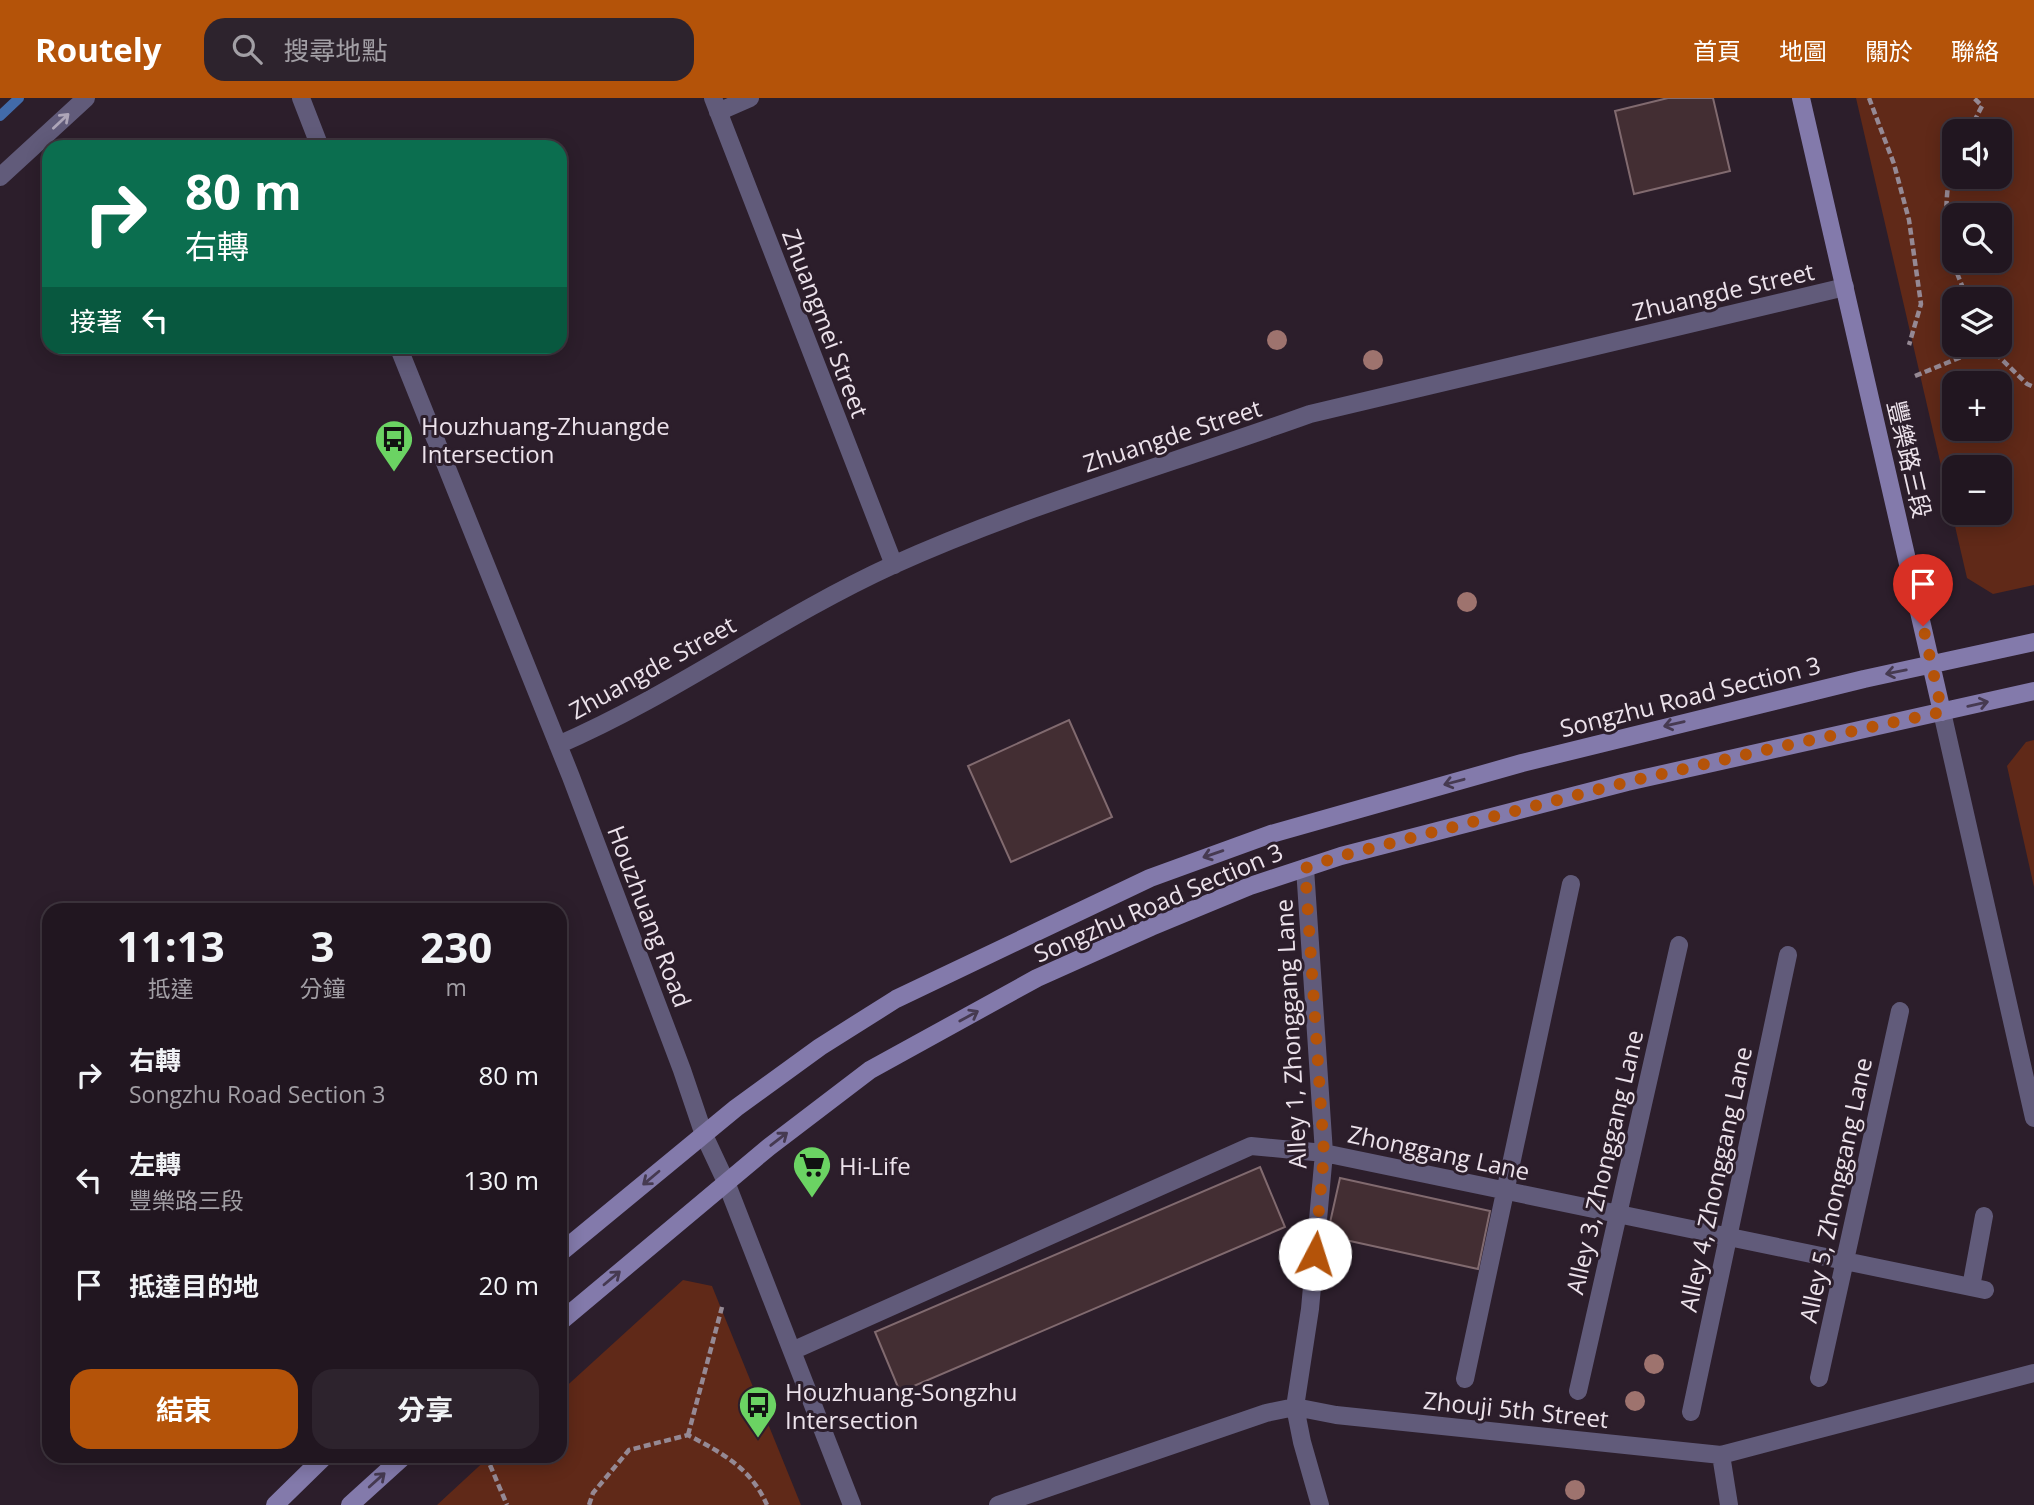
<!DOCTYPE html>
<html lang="zh-TW">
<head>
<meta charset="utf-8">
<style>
  :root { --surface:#211620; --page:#2d232d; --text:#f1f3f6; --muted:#a29fa5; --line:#3e353e; --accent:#b45309 }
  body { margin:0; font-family:"Open Sans","Noto Sans TC",sans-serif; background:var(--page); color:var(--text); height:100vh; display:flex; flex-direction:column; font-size:26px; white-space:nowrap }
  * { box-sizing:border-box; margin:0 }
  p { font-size:23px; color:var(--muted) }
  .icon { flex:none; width:38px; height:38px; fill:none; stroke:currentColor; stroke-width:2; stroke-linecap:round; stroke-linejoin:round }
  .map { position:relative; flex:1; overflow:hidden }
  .side { position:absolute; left:42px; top:805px; width:525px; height:560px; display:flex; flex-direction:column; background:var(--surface); border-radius:21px; box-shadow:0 4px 18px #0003,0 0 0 2px var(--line) }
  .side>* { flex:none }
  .guide { position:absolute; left:42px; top:42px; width:525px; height:214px; border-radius:21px; box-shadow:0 4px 18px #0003,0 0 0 2px var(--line); background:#0b6e4f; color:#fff; overflow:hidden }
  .tools { position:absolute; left:1942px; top:21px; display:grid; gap:14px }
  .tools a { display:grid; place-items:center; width:70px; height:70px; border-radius:14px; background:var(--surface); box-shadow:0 4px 18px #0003,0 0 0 2px var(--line); font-size:35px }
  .pin { position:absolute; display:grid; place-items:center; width:60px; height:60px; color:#fff; margin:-72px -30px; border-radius:50% 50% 50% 0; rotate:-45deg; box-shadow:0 0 7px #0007 }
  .pin .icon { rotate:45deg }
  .me { position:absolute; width:77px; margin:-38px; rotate:5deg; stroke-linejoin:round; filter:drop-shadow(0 0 5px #0008) }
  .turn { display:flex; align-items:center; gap:24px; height:147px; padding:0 28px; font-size:32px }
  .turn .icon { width:91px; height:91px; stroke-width:2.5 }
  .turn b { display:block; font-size:49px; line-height:60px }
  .then { display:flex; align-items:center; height:66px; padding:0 28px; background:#0003; gap:14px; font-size:26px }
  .eta { display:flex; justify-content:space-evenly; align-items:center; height:119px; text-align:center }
  .eta b { font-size:42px; font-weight:700; line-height:49px }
  .action { display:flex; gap:14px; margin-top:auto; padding:14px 28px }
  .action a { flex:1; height:80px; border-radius:21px; background:var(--accent); color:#fff; font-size:28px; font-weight:700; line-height:80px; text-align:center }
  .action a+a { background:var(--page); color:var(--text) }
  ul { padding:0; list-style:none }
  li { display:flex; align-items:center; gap:21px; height:105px; padding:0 28px }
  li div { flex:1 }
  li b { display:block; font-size:26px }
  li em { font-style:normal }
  header { display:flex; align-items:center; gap:42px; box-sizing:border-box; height:98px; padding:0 35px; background:var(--accent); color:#fff }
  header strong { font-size:33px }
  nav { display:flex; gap:38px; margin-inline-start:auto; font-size:24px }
  .search { width:490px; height:63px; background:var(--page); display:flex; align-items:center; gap:18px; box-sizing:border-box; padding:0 24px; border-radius:21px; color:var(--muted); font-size:26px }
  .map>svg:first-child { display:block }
</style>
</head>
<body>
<header>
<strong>Routely</strong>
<div class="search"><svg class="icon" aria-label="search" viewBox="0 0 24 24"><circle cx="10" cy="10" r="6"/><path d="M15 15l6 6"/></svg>搜尋地點</div>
<nav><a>首頁</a><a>地圖</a><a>關於</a><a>聯絡</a></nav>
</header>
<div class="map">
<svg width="2034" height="1407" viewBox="0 0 2034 1407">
  <rect width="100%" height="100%" fill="#2c1e2b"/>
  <path fill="#602918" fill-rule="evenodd" d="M1856 0H2034V487L1993 496 1967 480ZM1955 33H2000V79H1955ZM1955 117H2000V163H1955ZM1955 201H2000V247H1955ZM1955 285H2000V331H1955ZM1955 369H2000V415H1955Z
    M2034 642V789L2007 668 2026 644Z
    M683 1182 712 1188 801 1407H437L490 1358H560V1294Z"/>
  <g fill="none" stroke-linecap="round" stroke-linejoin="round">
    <path stroke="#426baa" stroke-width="10" d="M0 18 19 0"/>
  </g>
  <path fill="#432e33" stroke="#816a6f" stroke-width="2" d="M1668 0H1713L1730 73 1634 96 1615 13Z
    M1069 622 1112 719 1011 764 968 668Z
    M1260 1069 1285 1129 900 1294 875 1234Z
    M1340 1080 1490 1113 1478 1171 1327 1138Z"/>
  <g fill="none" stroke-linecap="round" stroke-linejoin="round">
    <path stroke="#958994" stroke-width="4.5" stroke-dasharray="7 3.5" stroke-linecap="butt" d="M1869 0 1894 66 1909 122 1921 206 1909 247
      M1969 33 1982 8 1974 0
      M1955 62C1944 84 1944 136 1952 160 1956 174 1962 188 1968 201
      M1988 248 2027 286 2034 289
      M1915 278 1988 248
      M688 1337 722 1209
      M490 1367 507 1407
      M589 1407 593 1395 629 1352 688 1337C722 1355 751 1370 767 1407"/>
    <path stroke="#615b7a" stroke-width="18" d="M301 0 320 49
      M713 0 894 467
      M718 14 750 0
      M0 79 86 0
      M398 248 571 679 682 972 704 1037 726 1084 852 1407
      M1942 614 2034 1020
      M558 647C674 597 777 520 893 467 1028 406 1171 366 1310 316L1845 189
      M1305 770 1324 1055 1310 1211 1295 1309 1302 1344 1320 1407
      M1971 1189 1984 1118
      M792 1253 1251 1048 1324 1055 1985 1192
      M1819 1280 1900 913
      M1465 1281 1571 786
      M1578 1293 1679 847
      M1691 1314 1788 857
      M1721 1357 1729 1407
      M998 1407 1266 1315 1295 1309 1336 1317 1721 1357 2034 1275"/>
    <path stroke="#837aab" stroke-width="18" d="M1801 0 1942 614
      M560 1155 736 1010 820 949 896 901 1150 780 1271 736 1522 665 1864 581 2034 544
      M560 1224 769 1049 870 972 1037 880 1151 829 1250 788 1341 758 1627 684 2034 593
      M275 1407 325 1358
      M350 1407 404 1358"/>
  </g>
  <g fill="#9e736e">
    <circle cx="1277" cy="242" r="10"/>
    <circle cx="1373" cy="262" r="10"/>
    <circle cx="1467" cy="504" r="10"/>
    <circle cx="1654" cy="1266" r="10"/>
    <circle cx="1635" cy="1303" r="10"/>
    <circle cx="1575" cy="1392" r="10"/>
  </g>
  <defs><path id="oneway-shaft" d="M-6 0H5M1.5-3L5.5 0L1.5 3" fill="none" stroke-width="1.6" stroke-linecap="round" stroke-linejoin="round" transform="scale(1.75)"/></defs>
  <use stroke="#ada5b8" href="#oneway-shaft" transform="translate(61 23) rotate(-43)"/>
  <g stroke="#463a51">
    <use href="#oneway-shaft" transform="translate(1896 574) rotate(169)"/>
    <use href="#oneway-shaft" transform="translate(1978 606) rotate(-13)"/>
    <use href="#oneway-shaft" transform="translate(1674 626) rotate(167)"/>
    <use href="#oneway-shaft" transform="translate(1454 684) rotate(165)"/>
    <use href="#oneway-shaft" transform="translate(1213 756) rotate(161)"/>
    <use href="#oneway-shaft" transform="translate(969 918) rotate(-29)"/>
    <use href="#oneway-shaft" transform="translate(779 1041) rotate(-38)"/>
    <use href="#oneway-shaft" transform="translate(651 1080) rotate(140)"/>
    <use href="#oneway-shaft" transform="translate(612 1180) rotate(-40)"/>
    <use href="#oneway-shaft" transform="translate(377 1382) rotate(-42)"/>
  </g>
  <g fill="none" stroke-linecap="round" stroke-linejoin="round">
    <path stroke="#b45309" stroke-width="12" stroke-dasharray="0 21.6" d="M1315 1156 1324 1055 1305 770 1341 758 1627 684 1783 648 1942 614 1923 528"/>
  </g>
  <defs>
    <g id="bus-pin" transform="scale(2.0125)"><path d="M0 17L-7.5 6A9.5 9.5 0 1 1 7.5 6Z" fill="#6bd363" stroke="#2c1e2b"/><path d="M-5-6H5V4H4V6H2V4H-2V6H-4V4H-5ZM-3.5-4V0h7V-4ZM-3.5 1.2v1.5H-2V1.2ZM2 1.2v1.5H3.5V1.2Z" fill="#111"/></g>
    <g id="supermarket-pin" transform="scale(2.0125)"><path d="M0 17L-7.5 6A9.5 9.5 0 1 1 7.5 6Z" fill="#6bd363" stroke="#2c1e2b"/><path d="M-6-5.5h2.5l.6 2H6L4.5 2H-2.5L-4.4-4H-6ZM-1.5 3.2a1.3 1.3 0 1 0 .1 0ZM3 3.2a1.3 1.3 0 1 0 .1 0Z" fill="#111"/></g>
  </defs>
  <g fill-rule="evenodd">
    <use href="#bus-pin" x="394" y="341"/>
    <use href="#supermarket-pin" x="812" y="1067"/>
    <use href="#bus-pin" x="758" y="1307"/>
  </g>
  <g text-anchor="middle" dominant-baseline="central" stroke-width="6" stroke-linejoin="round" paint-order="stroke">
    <g font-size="24" fill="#ece2eb" stroke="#2c1e2b">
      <text transform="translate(1723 193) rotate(-13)">Zhuangde Street</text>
      <text transform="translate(826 225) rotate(69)">Zhuangmei Street</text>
      <text transform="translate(1172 337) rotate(-18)">Zhuangde Street</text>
      <text transform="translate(1910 361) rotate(77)">豐樂路三段</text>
      <text transform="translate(652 569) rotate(-29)">Zhuangde Street</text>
      <text transform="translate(1690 598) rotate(-14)">Songzhu Road Section 3</text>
      <text transform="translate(1158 804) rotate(-23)">Songzhu Road Section 3</text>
      <text transform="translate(650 818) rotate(69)">Houzhuang Road</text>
      <text transform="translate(1290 936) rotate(-93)">Alley 1, Zhonggang Lane</text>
      <text transform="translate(1439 1054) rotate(12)">Zhonggang Lane</text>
      <text transform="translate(1604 1064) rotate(-77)">Alley 3, Zhonggang Lane</text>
      <text transform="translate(1715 1081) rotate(-78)">Alley 4, Zhonggang Lane</text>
      <text transform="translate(1835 1092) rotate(-78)">Alley 5, Zhonggang Lane</text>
      <text transform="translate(1516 1311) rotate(6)">Zhouji 5th Street</text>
    </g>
    <g font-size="24" fill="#ece2eb" stroke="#2c1e2b" text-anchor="start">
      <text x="421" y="327">Houzhuang-Zhuangde<tspan x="421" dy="28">Intersection</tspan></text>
      <text x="839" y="1067">Hi-Life</text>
      <text x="785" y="1293">Houzhuang-Songzhu<tspan x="785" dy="28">Intersection</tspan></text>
    </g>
  </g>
</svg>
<div class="tools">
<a><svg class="icon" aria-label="sound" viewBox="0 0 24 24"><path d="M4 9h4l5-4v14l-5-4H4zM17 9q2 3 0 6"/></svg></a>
<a><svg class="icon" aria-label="search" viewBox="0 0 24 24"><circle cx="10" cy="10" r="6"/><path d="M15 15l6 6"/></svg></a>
<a><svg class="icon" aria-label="layers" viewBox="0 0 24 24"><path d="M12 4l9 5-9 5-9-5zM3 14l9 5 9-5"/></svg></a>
<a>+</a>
<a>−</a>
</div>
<div class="pin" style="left:1923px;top:528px;background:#d93025"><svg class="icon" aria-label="arrive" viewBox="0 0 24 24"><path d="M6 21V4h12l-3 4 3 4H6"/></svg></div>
<svg class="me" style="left:1315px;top:1156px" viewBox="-20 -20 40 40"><circle r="19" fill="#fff"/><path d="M0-13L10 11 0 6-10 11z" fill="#b45309"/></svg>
<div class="guide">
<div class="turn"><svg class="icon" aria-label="right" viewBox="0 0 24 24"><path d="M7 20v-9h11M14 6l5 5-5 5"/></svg><div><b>80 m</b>右轉</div></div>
<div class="then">接著<svg class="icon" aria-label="left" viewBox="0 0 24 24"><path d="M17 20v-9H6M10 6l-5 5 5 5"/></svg></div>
</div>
<section class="side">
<div class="eta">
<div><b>11:13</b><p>抵達</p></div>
<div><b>3</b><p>分鐘</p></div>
<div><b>230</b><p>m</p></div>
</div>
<ul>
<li><svg class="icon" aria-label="right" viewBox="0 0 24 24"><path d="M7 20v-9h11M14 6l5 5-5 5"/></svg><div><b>右轉</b><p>Songzhu Road Section 3</p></div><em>80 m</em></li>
<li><svg class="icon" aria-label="left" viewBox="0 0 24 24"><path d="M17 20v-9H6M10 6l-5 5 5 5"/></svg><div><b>左轉</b><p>豐樂路三段</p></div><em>130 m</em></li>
<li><svg class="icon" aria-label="arrive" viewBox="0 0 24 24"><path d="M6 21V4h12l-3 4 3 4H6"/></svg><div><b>抵達目的地</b></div><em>20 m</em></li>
</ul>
<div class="action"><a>結束</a><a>分享</a></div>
</section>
</div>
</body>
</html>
